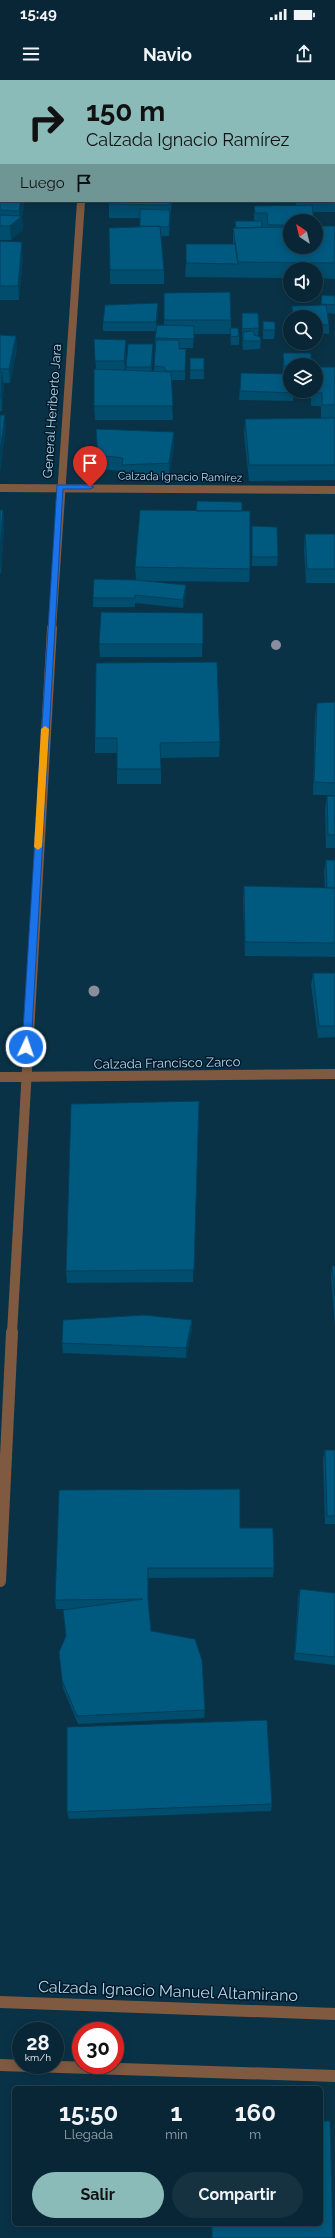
<!DOCTYPE html>
<html lang="es">
<head>
<meta charset="utf-8">
<style>
  :root { --surface:#082635; --page:#163241; --text:#f1f3f6; --muted:#98a5ad; --line:#294350; --accent:#8bbbb9 }
  body { margin:0; font-family:Raleway,sans-serif; background:var(--page); color:var(--text); height:100vh; display:flex; flex-direction:column; font-size:15px; white-space:nowrap }
  * { box-sizing:border-box; margin:0 }
  p { font-size:13px; color:var(--muted) }
  .icon { flex:none; width:22px; height:22px; fill:none; stroke:currentColor; stroke-width:2; stroke-linecap:round; stroke-linejoin:round }
  .map { position:relative; flex:1; overflow:hidden }
  .panel { position:absolute; left:12px; top:2006px; width:311px; height:140px; display:flex; flex-direction:column; background:var(--surface); border-radius:6px; box-shadow:0 2px 10px #0003,0 0 0 1px var(--line) }
  .panel>* { flex:none }
  .guide { position:absolute; left:0px; top:0px; width:335px; height:122px; box-shadow:0 2px 10px #0003,0 0 0 1px var(--line); background:#8bbbb9; color:#111; overflow:hidden }
  .needle { width:26px; rotate:325deg }
  .buttons { position:absolute; left:283px; top:134px; display:grid; gap:8px }
  .buttons a { display:grid; place-items:center; width:40px; height:40px; border-radius:50%; background:var(--surface); box-shadow:0 2px 10px #0003,0 0 0 1px var(--line); font-size:20px }
  .speed { position:absolute; left:12px; top:1942px; display:flex; gap:8px; font-size:20px; font-weight:700; text-align:center }
  .speed>* { display:grid; place-content:center; width:52px; height:52px; border-radius:50%; background:var(--surface); box-shadow:0 2px 10px #0003,0 0 0 1px var(--line); line-height:1 }
  .speed small { font-size:10px; font-weight:400 }
  .speed .limit { border:6px solid #d22; background:#fff; color:#111 }
  .pin { position:absolute; display:grid; place-items:center; width:34px; height:34px; color:#fff; margin:-41px -17px; border-radius:50% 50% 50% 0; rotate:-45deg; box-shadow:0 0 4px #0007 }
  .pin .icon { rotate:45deg }
  .me { position:absolute; width:44px; margin:-22px; rotate:3deg; stroke-linejoin:round; filter:drop-shadow(0 0 3px #0008) }
  .turn { display:flex; align-items:center; gap:14px; height:84px; padding:0 20px; font-size:18px }
  .turn .icon { width:52px; height:52px; stroke-width:2.5 }
  .turn b { display:block; font-size:28px; line-height:34px }
  .then { display:flex; align-items:center; height:38px; padding:0 20px; background:#0003; gap:8px; font-size:15px }
  .eta { display:flex; justify-content:space-evenly; align-items:center; height:68px; text-align:center }
  .eta b { font-size:24px; font-weight:700; line-height:28px }
  .button { display:flex; gap:8px; margin-top:auto; padding:8px 20px }
  .button a { flex:1; height:46px; border-radius:24px; background:var(--accent); color:#111; font-size:16px; font-weight:700; line-height:46px; text-align:center }
  .button a+a { background:var(--page); color:var(--text) }
  .status { display:flex; justify-content:space-between; align-items:center; height:28px; padding:0 20px; background:var(--surface); direction:ltr }
  .status svg { height:11px; fill:currentColor }
  header { display:flex; justify-content:space-between; align-items:center; height:52px; padding:0 20px; background:var(--surface); font-size:18px; font-weight:700 }
  .map>svg:first-child { display:block }
</style>
</head>
<body>
<div class="status"><b>15:49</b><svg viewBox="0 0 49 12"><path d="M0 12V9h3v3zM5 12V6h3v6zM10 12V3h3v9zM15 12V0h3v12zM26 1h20v11H26zM47 4h2v5h-2z"/></svg></div>
<header><svg class="icon" aria-label="menu" viewBox="0 0 24 24"><path d="M4 6h16M4 12h16M4 18h16"/></svg>Navio<svg class="icon" aria-label="share" viewBox="0 0 24 24"><path d="M12 15V3M7 8l5-5 5 5M5 13v7h14v-7"/></svg></header>
<div class="map">
<svg width="335" height="2158" viewBox="0 0 335 2158">
  <rect width="100%" height="100%" fill="#0a3247"/>
  <g fill="none" stroke-linecap="round" stroke-linejoin="round">
    <path stroke="#7f5a41" stroke-width="8" d="M0 408 335 410
      M52 549 81 121"/>
    <path stroke="#7f5a41" stroke-width="10" d="M0 997 335 994
      M12 1253 52 548"/>
    <path stroke="#7f5a41" stroke-width="12" d="M0 1501 12 1252
      M0 1922 335 1934
      M0 1985 335 1996"/>
  </g>
  <g fill="#8b8d9c">
    <circle cx="276" cy="565" r="5"/>
    <circle cx="94" cy="911" r="5.5"/>
  </g>
  <path fill="#004d6d" d="M0 0H30V1H1V13H0Z
    M38 0H83V1H38Z
    M127 0H166V1H127Z
    M227 0H253V1H227Z
    M294 0H335V10H334V1H294Z
    M0 35H1V121H25L22 136 23 150 11 160H0Z
    M334 86H335V132H312L290 141V167L335 146V199L316 198V189H290V198L185 197 186 183 233 164V148H235V141H254V126L296 125V121H334Z
    M109 121H172L170 139 169 156H161L164 190V204H110V190L140 147V138H109Z
    M0 161 23 176 19 220H0Z
    M164 213 231 240V248L239 256V265H231L230 254H194L193 268H179V269H186L185 300H171L173 340H95L94 326 96 290 94 259 126 268 125 290H105L126 291V287L153 264 152 292H154L155 258 164 246Z
    M322 215 335 216V234L328 233 329 245V254L316 253V237H292V226L321 225Z
    M158 232 156 251H103V242Z
    M242 233 259 248 258 256 261 261 260 269 243 270 242 257Z
    M263 241 275 250 274 259H263Z
    M287 243H290V262H289L287 252Z
    M0 255 16 256 17 270 10 303H3L2 331H0Z
    M283 273H311V285H290V311H294L293 321 239 320 241 293 283 294Z
    M190 278H204V299H190Z
    M335 287V400L249 401 244 355 245 339 321 338V326H311V311H316Z
    M96 349 174 366 169 397 123 398 122 391 98 389Z
    M0 430H3L4 445 1 493H0Z
    M242 431 250 489 249 502 146 501 186 513 183 528 135 523V527H93V518L136 500 135 487Z
    M252 446 278 477 277 486H252Z
    M305 454H335V503H306L304 468Z
    M203 533 202 577H100L99 564Z
    M96 583 220 662 219 677 161 678V704H117V673H95V658Z
    M335 622V715H313L315 636 317 623Z
    M327 716H335V768H326L325 729Z
    M326 780H335V877L245 876 243 821 244 806 325 808 324 792Z
    M313 893H335V957L318 958 311 905Z
    M199 1021 193 1202 67 1203 66 1191Z
    M332 1186H335V1246L331 1197Z
    M192 1240V1250L186 1278 63 1273 62 1263Z
    M325 1370H335V1444H325L323 1379Z
    M240 1448 274 1488 273 1497 148 1498V1522L151 1551 205 1630 204 1638 78 1644 63 1608 62 1600 66 1556 76 1529H56L55 1520Z
    M300 1509 335 1513V1585L294 1580 298 1517Z
    M272 1724 271 1731 69 1739 67 1732Z"/>
  <path fill="#003e59" d="M21 121H25L22 136 23 150 11 160 10 146 19 139V131Z
    M22 162 23 176 19 220 18 206Z
    M158 223V232L156 251V242Z
    M16 256 17 270 10 303 9 289Z
    M126 260V268L125 290 124 281Z
    M153 264V273L151 295V287Z
    M2 292 4 306 2 331 1 317Z
    M5 335 6 348 0 395V372Z
    M174 352V366L169 397V383Z
    M3 430 4 445 1 493 0 482V471Z
    M186 505V513L183 528V520Z
    M192 1240V1250L186 1278V1268Z"/>
  <path fill="#00597f" stroke="#003e59" d="M0 0H30V1H1V4H0Z
    M258 0H284L285 1H258Z
    M0 35H1V68H0Z
    M0 75H1V121H21L19 131 0 130Z
    M334 86H335V118H334Z
    M109 121H171L170 125 109 124Z
    M312 125 314 141H290V145H268L267 133H255L254 126Z
    M140 129 170 130 169 147 140 146Z
    M0 135 22 136 10 146H0Z
    M235 141H262V147L236 148Z
    M160 146 164 190H110L109 148Z
    M316 146H335V183L238 182 233 148 290 147V167H316Z
    M0 161 22 162 18 206H0Z
    M186 164H235L238 184 186 183Z
    M230 212 231 240H164V213Z
    M322 215 335 216V225L321 224Z
    M158 223 156 242H103L105 225Z
    M326 225 329 245 316 244V237H309L308 234 293 235 292 226Z
    M242 233H258L259 248 242 249Z
    M263 241 275 242V250H263Z
    M287 243H290V254H289Z
    M157 245 194 246V259L155 258Z
    M230 248H238L239 256 231 257Z
    M254 251V255L260 257 261 261H243V252Z
    M0 255 16 256 9 289H0Z
    M94 259 126 260 124 281H95Z
    M156 260H179V269H186L185 291H166L164 287 154 286Z
    M128 264H153L151 287H126Z
    M283 273H311V283L302 282V285H290V286H284Z
    M190 278H204V290H190Z
    M316 287H335V325H322V313H312V311H316Z
    M94 289 171 292 173 326H94Z
    M0 292H2L1 317H0Z
    M241 293 290 294V311H294V313L240 311Z
    M0 335H5L0 372Z
    M335 338V385H249L245 339Z
    M96 349 174 352 169 383 122 385 123 378 98 375Z
    M197 421 242 422V431H196Z
    M0 430H3L0 471Z
    M140 430 250 431V489L135 487Z
    M252 446 277 447 278 477H252Z
    M305 454H335V489H307Z
    M94 499 136 500 186 505 183 520 135 515V518H93Z
    M101 532 203 533V564H99Z
    M217 582 220 662 160 663 161 689H117V658H95L96 583Z
    M335 622V703L314 702 317 623Z
    M327 716H335V755H328Z
    M326 780H335V808H327Z
    M244 806 335 808V863L245 862Z
    M313 893H335V946H319Z
    M199 1021 194 1190 66 1191 71 1024Z
    M332 1186H335V1216Z
    M144 1235 192 1240 186 1268 62 1263 63 1240Z
    M325 1370H335V1436H327Z
    M240 1409V1448H273L274 1488H148V1519L151 1551 195 1559 202 1580 205 1630 77 1636 62 1600 59 1572 66 1556 63 1530 143 1519 55 1520 59 1410Z
    M300 1509 335 1513V1577L295 1573Z
    M267 1640 272 1724 67 1732V1647Z
    M321 2041H330L333 2158H212V2144H321Z"/>
  <path fill="#1a73e8" stroke="#114b97" d="M57 405H90L94 407 90 409H63L31 967 26 970 22 967Z"/>
  <path fill="#f59e0b" d="M45 646 49 649 42 767 38 770 34 767 41 649Z"/>
  <g text-anchor="middle" dominant-baseline="central" stroke-width="3" stroke-linejoin="round" paint-order="stroke">
    <g font-size="11" fill="#b6d8ee" stroke="#001929">
      <text transform="translate(180 397) rotate(1)">Calzada Ignacio Ramírez</text>
    </g>
    <g font-size="13" fill="#b6d8ee" stroke="#001929">
      <text transform="translate(52 331) rotate(-86)">General Heriberto Jara</text>
      <text transform="translate(167 983) rotate(-1)">Calzada Francisco Zarco</text>
    </g>
    <g font-size="16" fill="#b6d8ee" stroke="#001929">
      <text transform="translate(168 1911) rotate(2)">Calzada Ignacio Manuel Altamirano</text>
    </g>
  </g>
</svg>
<div class="buttons">
<a><svg class="needle" viewBox="-14 -14 28 28"><path d="M0-13l5 13h-10z" fill="#e53935"/><path d="M0 13l5-13h-10z" fill="#98a5ad"/></svg></a>
<a><svg class="icon" aria-label="sound" viewBox="0 0 24 24"><path d="M4 9h4l5-4v14l-5-4H4zM17 9q2 3 0 6"/></svg></a>
<a><svg class="icon" aria-label="search" viewBox="0 0 24 24"><circle cx="10" cy="10" r="6"/><path d="M15 15l6 6"/></svg></a>
<a><svg class="icon" aria-label="layers" viewBox="0 0 24 24"><path d="M12 4l9 5-9 5-9-5zM3 14l9 5 9-5"/></svg></a>
</div>
<div class="speed"><div>28<small>km/h</small></div><div class="limit">30</div></div>
<div class="pin" style="left:90px;top:407px;background:#d93025"><svg class="icon" aria-label="arrive" viewBox="0 0 24 24"><path d="M6 21V4h12l-3 4 3 4H6"/></svg></div>
<svg class="me" style="left:26px;top:967px" viewBox="-20 -20 40 40"><circle r="17" fill="#1a73e8" stroke="#fff" stroke-width="3"/><path d="M0-11L8 9 0 5-8 9z" fill="#fff"/></svg>
<div class="guide">
<div class="turn"><svg class="icon" aria-label="right" viewBox="0 0 24 24"><path d="M7 20v-9h11M14 6l5 5-5 5"/></svg><div><b>150 m</b>Calzada Ignacio Ramírez</div></div>
<div class="then">Luego<svg class="icon" aria-label="arrive" viewBox="0 0 24 24"><path d="M6 21V4h12l-3 4 3 4H6"/></svg></div>
</div>
<section class="panel">
<div class="eta">
<div><b>15:50</b><p>Llegada</p></div>
<div><b>1</b><p>min</p></div>
<div><b>160</b><p>m</p></div>
</div>
<div class="button"><a>Salir</a><a>Compartir</a></div>
</section>
</div>
</body>
</html>
